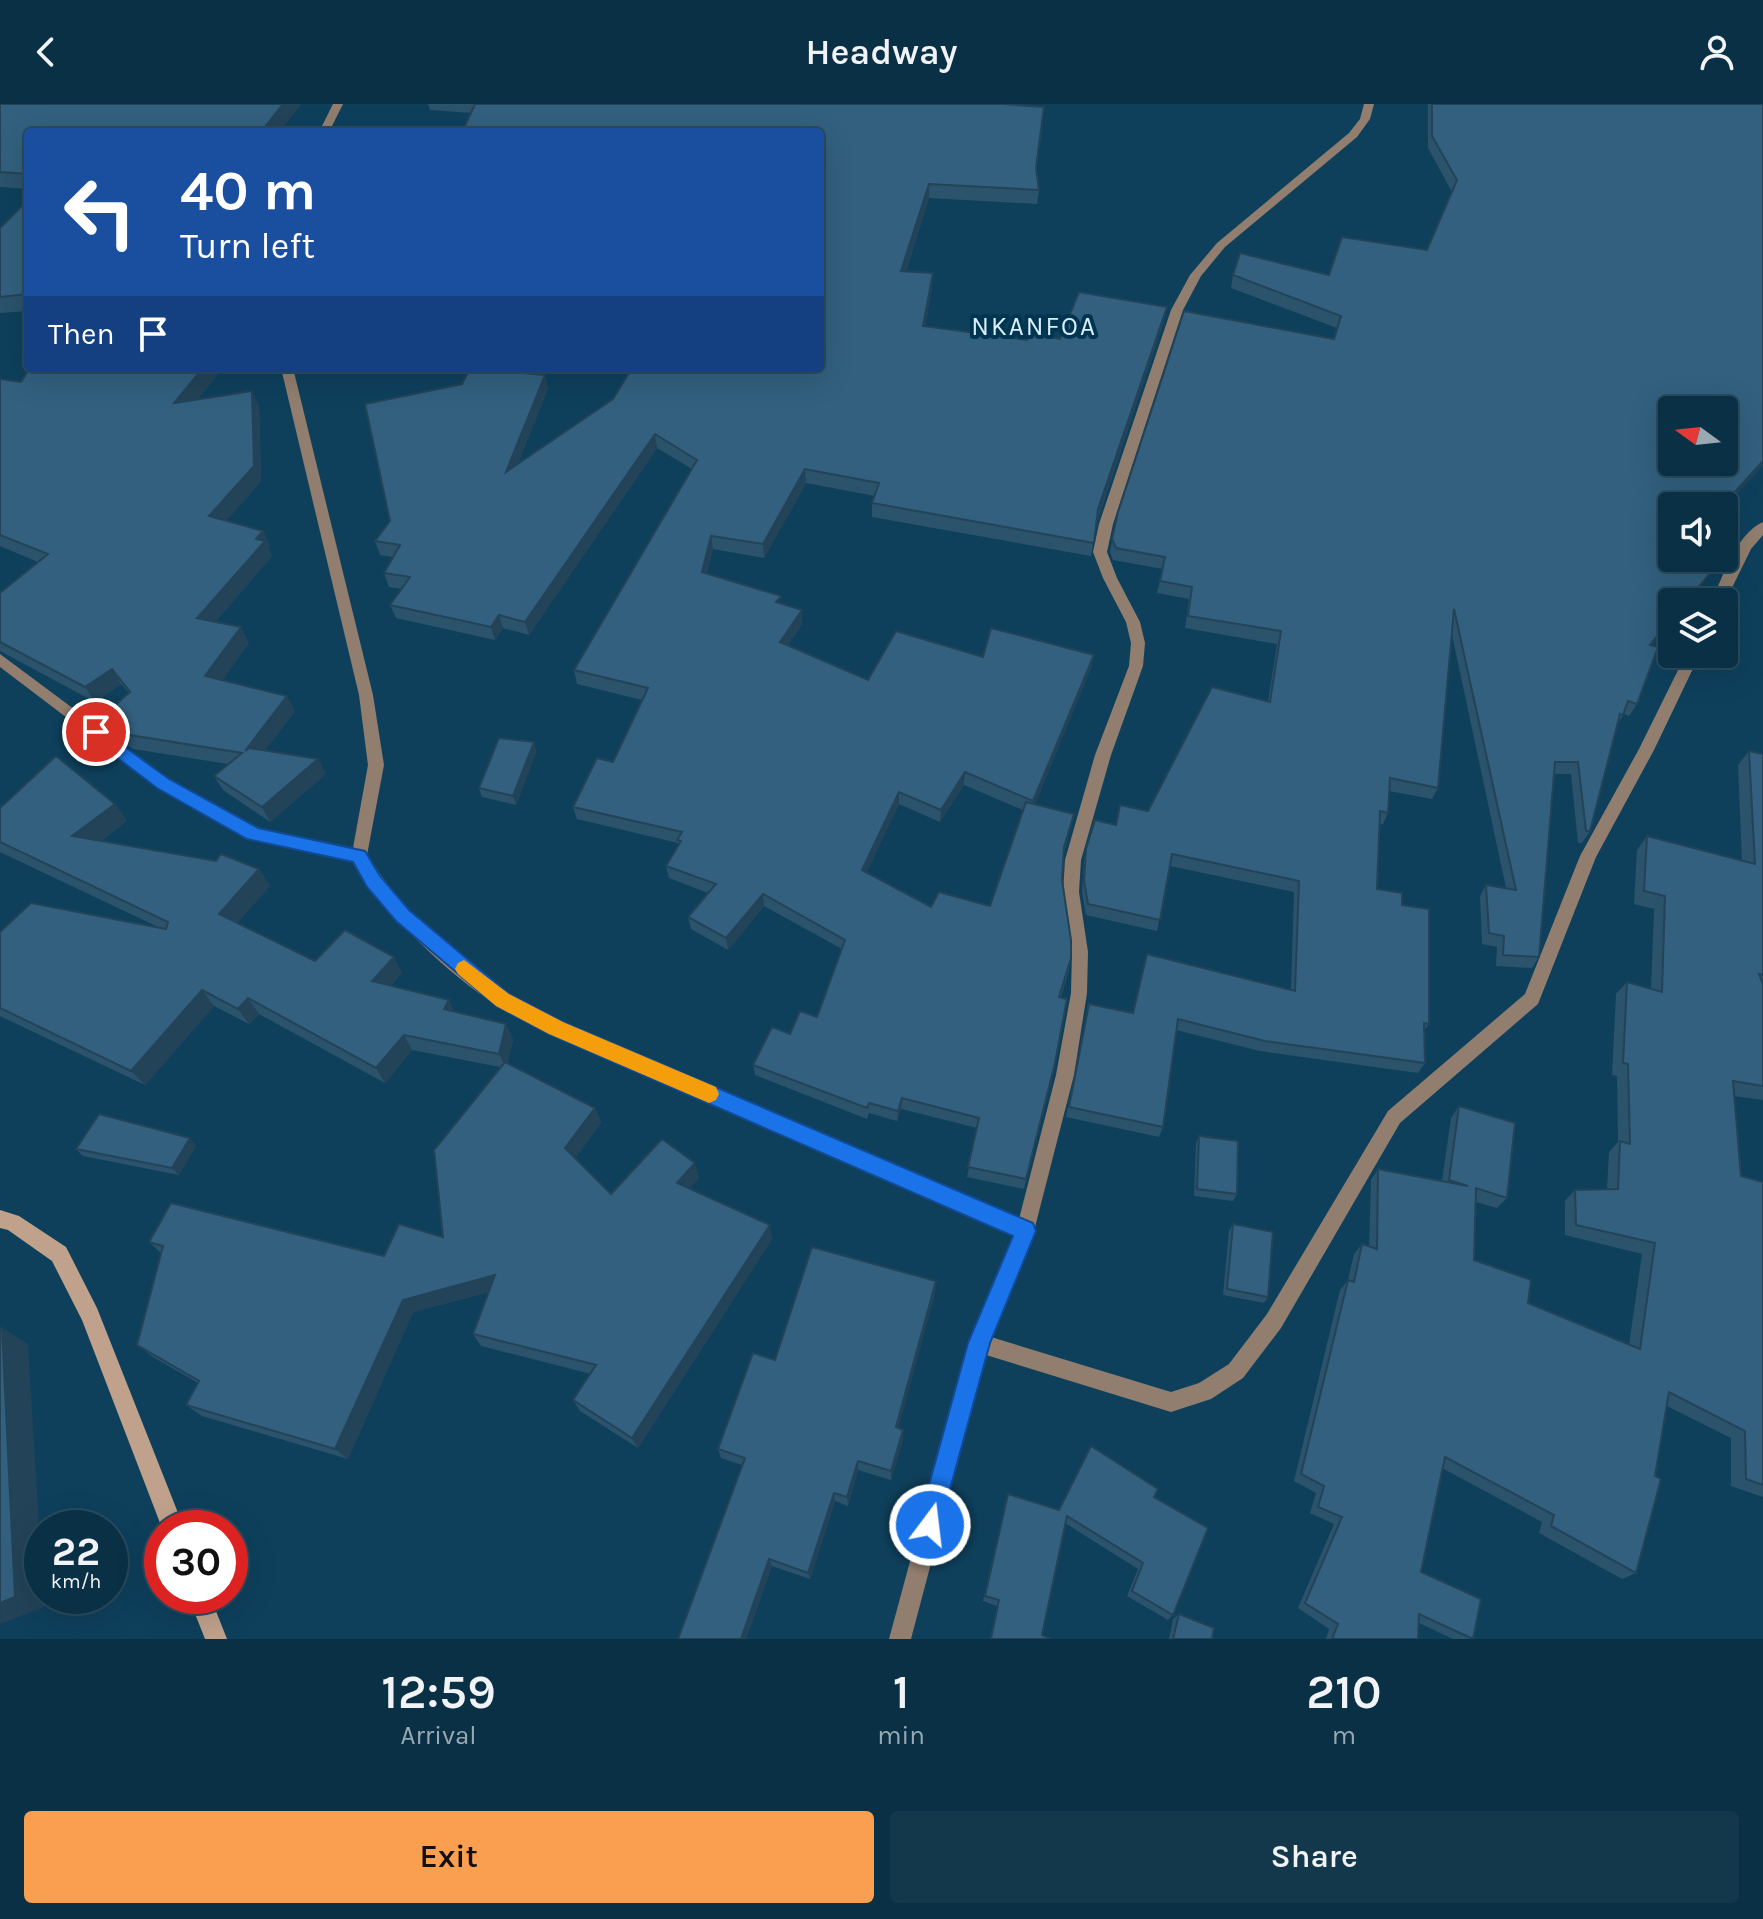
<!DOCTYPE html>
<html lang="en">
<head>
<meta charset="utf-8">
<style>
  :root { --surface:#0a3045; --page:#13384c; --text:#f1f3f6; --muted:#99a9b3; --line:#2a4b5e; --accent:#fa9f4f }
  body { margin:0; font-family:Karla,sans-serif; background:var(--page); color:var(--text); height:100vh; display:flex; flex-direction:column; font-size:30px; white-space:nowrap }
  * { box-sizing:border-box; margin:0 }
  p { font-size:26px; color:var(--muted) }
  .icon { flex:none; width:44px; height:44px; fill:none; stroke:currentColor; stroke-width:2; stroke-linecap:round; stroke-linejoin:round }
  .map { position:relative; height:1535px; overflow:hidden }
  .sheet { display:flex; flex-direction:column; background:var(--surface); flex:1 }
  .sheet>* { flex:none }
  .guide { position:absolute; left:24px; top:24px; width:800px; height:244px; border-radius:8px; box-shadow:0 8px 32px #0002,0 0 0 2px var(--line); background:#1a4fa0; color:#fff; overflow:hidden }
  .needle { width:52px; rotate:285deg }
  .buttons { position:absolute; left:1658px; top:292px; display:grid; gap:16px }
  .buttons a { display:grid; place-items:center; width:80px; height:80px; border-radius:8px; background:var(--surface); box-shadow:0 8px 32px #0002,0 0 0 2px var(--line); font-size:40px }
  .speed { position:absolute; left:24px; top:1406px; display:flex; gap:16px; font-size:40px; font-weight:700; text-align:center }
  .speed>* { display:grid; place-content:center; width:104px; height:104px; border-radius:50%; background:var(--surface); box-shadow:0 8px 32px #0002,0 0 0 2px var(--line); line-height:1 }
  .speed small { font-size:20px; font-weight:400 }
  .speed .limit { border:12px solid #d22; background:#fff; color:#111 }
  .pin { position:absolute; display:grid; place-items:center; width:68px; height:68px; color:#fff; margin:-34px; border:4px solid #fff; border-radius:50%; box-shadow:0 2px 8px #0007 }
  .me { position:absolute; width:88px; margin:-44px; rotate:15deg; stroke-linejoin:round; filter:drop-shadow(0 0 6px #0008) }
  .turn { display:flex; align-items:center; gap:28px; height:168px; padding:0 24px; font-size:36px }
  .turn .icon { width:104px; height:104px; stroke-width:2.5 }
  .turn b { display:block; font-size:56px; line-height:68px }
  .then { display:flex; align-items:center; height:76px; padding:0 24px; background:#0003; gap:16px; font-size:30px }
  .eta { display:flex; justify-content:space-evenly; align-items:center; height:136px; text-align:center }
  .eta b { font-size:48px; font-weight:600; line-height:56px }
  .primary-button { display:flex; gap:16px; margin-top:auto; padding:16px 24px }
  .primary-button a { flex:1; height:92px; border-radius:8px; background:var(--accent); color:#111; font-size:32px; font-weight:600; line-height:92px; text-align:center }
  .primary-button a+a { background:var(--page); color:var(--text) }
  header { display:flex; justify-content:space-between; align-items:center; height:104px; padding:0 24px; background:var(--surface); font-size:36px; font-weight:600 }
  .map>svg:first-child { display:block }
</style>
</head>
<body>
<header><svg class="icon" aria-label="back" viewBox="0 0 24 24"><path d="M15 5l-7 7 7 7"/></svg>Headway<svg class="icon" aria-label="person" viewBox="0 0 24 24"><circle cx="12" cy="8" r="4"/><path d="M4 21q1-7 8-7t8 7"/></svg></header>
<div class="map">
<svg width="1763" height="1535" viewBox="0 0 1763 1535">
  <rect width="100%" height="100%" fill="#0e405c"/>
  <g fill="none" stroke-linecap="round" stroke-linejoin="round">
    <path fill="#917e6f" fill-rule="evenodd" d="M333 0H343L329 28H319Z
      M1364 0H1374L1370 15 1357 33 1225 143 1201 172 1183 206 1113 420 1107 448 1117 474 1140 518 1145 539 1143 562 1111 651 1081 756 1079 788 1088 848 1087 889 1074 971 1034 1127 991 1233 1171 1288 1199 1279 1229 1260 1267 1210 1388 1007 1525 890 1580 752 1639 645 1686 550H1700L1654 646 1596 753 1538 900 1400 1019 1281 1224 1243 1274 1211 1295 1171 1308 986 1251 911 1535H889L969 1239 1014 1131 550 929C534 921 517 913 501 904 443 867 391 815 354 757L248 734 158 683 0 563V550L168 675 258 724 353 744 368 661 359 591 281 264H293L373 591 384 661 367 751C403 807 456 857 513 893 528 903 546 910 562 919L1019 1115 1056 971 1071 889 1072 848 1063 788 1065 756 1095 651 1129 562 1131 539 1126 518 1103 474 1093 448 1099 420 1171 206 1190 171 1217 139 1349 29 1360 15Z
      M1763 418V431L1751 445 1724 500 1711 498C1723 473 1736 430 1763 418Z"/>
    <path fill="#c0a28c" fill-rule="evenodd" d="M0 1106 19 1112 66 1143 97 1204 184 1424H162L82 1216 52 1157 8 1126 0 1124Z
      M188 1492H210L227 1535H205Z"/>
  </g>
  <path fill="#2b536c" fill-rule="evenodd" d="M0 0H301L279 28H28V85L0 83Z
    M428 0H1004L1043 17 1036 66 1039 86 1037 100 929 94 906 167 933 169 932 183 925 222 1027 236 1060 235 1164 217 1097 418 1091 452 872 413V399L875 392 806 379 764 454 713 445 707 469 782 500 802 506V520L788 541 868 576 983 553 1094 551 1091 564 1035 700 1074 710 1064 749 1062 776 1069 866 1061 893 1067 895 1024 1085 967 1073 977 1024 901 1005 897 1017 869 1009 867 1015 755 971 753 961 790 930 817 913 842 845 764 802 728 846 691 825 688 813 708 789 669 774 666 762 679 741 678 739 577 715 573 703 613 658 642 596 577 580 574 566 692 365 657 344 529 531 503 524 495 536 396 514 390 501 402 485 389 483 384 469 393 453 380 451 375 437 545 271 548 285 518 359 820 264 471 9 430 6ZM964 681 1023 706 990 802 931 803 866 769 899 700 940 718Z
    M1428 0H1763V361L1724 404V402H1672L1702 462 1704 479 1672 498V518L1652 541 1637 600 1629 612 1624 610 1617 621 1590 727 1582 739H1578L1571 670H1554L1539 853 1532 864 1496 862 1497 843 1482 840 1480 792 1486 781 1506 784 1452 531 1438 684 1432 695 1389 687 1388 709 1383 720H1379L1377 785 1402 801 1429 920 1424 927 1425 959 1418 969 1260 947 1176 926 1163 1023 1159 1033 1066 1013 1089 900 1133 909 1147 850 1291 886 1294 788 1170 762 1157 827 1086 811 1082 788 1084 757 1086 745 1116 721 1148 707 1268 597 1277 540 1185 524 1189 495 1157 489 1163 465 1113 456 1110 448 1118 408 1334 235 1337 224 1231 184 1233 171H1329L1427 146 1452 88 1428 44Z
    M28 96V207L0 209V124Z
    M223 264 197 296 259 302 261 377 226 417 263 427 270 442 268 444 272 452 215 518 249 539 222 576 295 607 265 646 326 670 270 718 223 686 214 672 228 660 133 645 112 630 102 615 112 609 110 606 129 589 121 580 95 598 0 547V489L38 458 0 442V275L21 278Z
    M534 638 536 648 516 701 482 693 479 684Z
    M1749 647 1763 650V996L1734 992 1741 1072 1763 1078V1393L1731 1382V1334L1667 1302 1636 1469 1622 1475 1539 1429 1542 1418 1442 1364 1421 1468 1473 1535H1453L1419 1519 1418 1535H1326L1329 1525 1298 1504 1334 1420 1310 1409 1316 1389 1294 1377 1340 1186 1348 1176 1354 1150 1362 1140 1369 1143 1371 1076 1378 1065 1442 1077 1451 1014 1459 1002 1507 1094 1497 1104 1476 1098 1474 1156 1528 1199 1629 1241 1642 1150 1565 1131V1097L1575 1086 1607 1085 1609 1048 1618 1038 1617 972 1612 971 1616 890 1627 878 1651 885 1654 805 1634 800 1637 746 1647 732 1742 757 1738 661Z
    M115 700 127 717 101 737 259 765 270 782 237 819 315 857 402 869 391 881 455 908 506 920 513 936 507 960 595 1004 601 1019 575 1054 611 1090 699 1074 689 1085 772 1135 638 1344 580 1307 573 1296 591 1270 481 1242 473 1230 489 1188 413 1208 348 1355 202 1312 186 1301 198 1279 153 1253 137 1241 161 1149 149 1138 384 1152 443 1133 500 963 412 946 385 979 259 910 249 920 214 902 145 981 0 912V828L158 823 0 748V704Z
    M1199 1032 1237 1090 1233 1097 1194 1092 1196 1039Z
    M196 1042 179 1071 83 1052 76 1045Z
    M1233 1120 1268 1193 1264 1199 1223 1191 1229 1127Z
    M936 1177 935 1189 898 1324 903 1326V1335L891 1376 858 1366 848 1402 835 1397 810 1475 772 1462 746 1535H678L742 1361 721 1354 718 1345 775 1256Z
    M1008 1390 1059 1406 1154 1393 1173 1511 1168 1516 1127 1492 1138 1465 1065 1419 1042 1531 1051 1535H990L997 1502 983 1497Z
    M1179 1510 1212 1535H1169L1173 1515Z"/>
  <path fill="#234358" d="M283 0H301L279 28H261Z
    M929 80V94L901 181V167Z
    M933 169 932 183 923 236V222Z
    M1167 203 1164 217 1096 419 1098 405Z
    M203 264H223L182 315 174 299Z
    M545 271 548 285 509 382 506 368Z
    M252 287 259 302 261 377 217 428 209 412Z
    M655 330 657 344 529 531 525 518Z
    M1763 357V361L1724 404V402H1722Z
    M805 365 806 379 764 454 763 440Z
    M263 427 270 442 268 444 272 452 205 529 197 514Z
    M711 432 713 445 704 482 702 468Z
    M1712 467 1704 479 1688 498H1686Z
    M802 506V520L781 551 780 538Z
    M499 511 503 524 495 536 491 523Z
    M1672 514V518L1643 553 1650 541Z
    M241 523 249 539 214 588 205 572Z
    M1094 551 1091 564 1031 710 1033 697Z
    M112 565 121 580 95 598 85 583Z
    M287 592 295 607 253 661 245 647Z
    M534 638 536 648 516 701 513 692Z
    M318 655 326 670 270 718 262 703Z
    M965 668 964 681 940 718 941 706Z
    M899 688V700L862 778V766Z
    M115 700 127 717 86 749 72 732Z
    M259 765 270 782 230 827 219 810Z
    M763 790 764 802 728 846 726 834Z
    M394 853 402 869 380 892 372 877Z
    M202 886 214 902 145 981 131 967Z
    M248 894 259 910 249 920 238 905Z
    M449 896 457 911 444 905Z
    M506 920 513 936 506 964 499 950Z
    M404 931 412 946 385 979 376 964Z
    M902 994 901 1005 897 1017 898 1007Z
    M595 1004 601 1019 571 1059 565 1044Z
    M190 1034 196 1042 179 1071 172 1064Z
    M695 1059 699 1074 681 1094 677 1079Z
    M770 1121 772 1135 638 1344 632 1334Z
    M495 1171 504 1184 413 1208 348 1355 335 1345 403 1196Z
    M936 1177 935 1189 896 1333V1323Z
    M2 1224 28 1240 42 1471V1492H43L44 1503 0 1520Z
    M903 1326V1335L891 1376V1367Z
    M858 1357V1366L848 1402 847 1393Z
    M834 1389 835 1397 810 1475 808 1469Z
    M769 1455 772 1462 746 1535H741Z"/>
  <path fill="#32607e" stroke="#234358" stroke-width="2" fill-rule="evenodd" d="M0 0H283L261 28H28V70L0 68Z
    M475 0H1004L1044 3 1036 64 1039 86 929 80 901 167 933 169 923 222 1027 236 1029 230 1060 235 1079 188 1167 203 1098 405 1094 439 872 399 879 379 805 365 763 440 711 432 702 468 781 492 776 498 802 506 780 538 868 576 896 527 983 553 991 524 1094 551 1033 697 965 668 941 706 899 688 862 766 931 803 939 788 990 802 1026 698 1074 710 1064 743 1062 776 1071 836V854L1059 893 1067 895 1055 959 1026 1075 968 1063 979 1014 902 994 898 1007 869 999 867 1004 753 961 772 923 790 930 800 907 817 913 845 836 763 790 726 834 688 813 716 780 666 762 681 737 677 736 682 728 573 703 597 654 613 658 648 584 574 566 697 356 655 330 525 518 499 511 491 523 390 501 410 473 384 469 400 441 375 437 390 417 365 300 462 280 470 264 545 271 506 368 613 295 632 264H820V28H462Z
    M1432 0H1763V357L1722 402H1672V454H1706L1700 461 1712 467 1686 498H1672V514L1650 541 1658 543 1637 600 1628 597 1623 611 1620 610 1590 727H1586L1578 658H1555L1539 853 1503 851 1504 832 1489 829 1486 781 1516 786 1454 505 1438 684 1390 674 1388 709 1380 707 1377 785 1402 789V801L1429 805V920L1424 919 1425 959 1265 937 1178 915 1163 1023 1069 1003 1089 900 1133 909 1147 850 1295 887 1299 777 1172 750 1160 816 1088 800 1084 777 1086 745 1095 716 1116 721 1120 701 1148 707 1212 583 1270 598 1281 527 1188 512 1192 483 1160 477 1165 453 1116 444 1112 435 1118 408 1184 207 1334 235 1341 212 1233 171 1240 149 1329 171 1342 133 1427 146 1457 76 1432 32ZM1672 306H1724V358H1672Z
    M28 96V190L0 193V124Z
    M30 264H203L174 299 252 287 254 362 209 412 263 427 256 435 265 437 197 514 241 523 205 572 287 592 245 647 249 644 318 655 262 703 214 672 242 649 123 630 102 615 114 608 110 606 130 588 112 565 85 583 0 538V489L48 450 0 431V275L21 278Z
    M1724 425 1729 427 1724 433Z
    M499 634 534 638 513 692 479 684Z
    M1749 647 1763 650V871L1759 870 1763 880V982L1733 977 1741 1072 1763 1078V1381L1746 1375 1745 1327 1669 1288 1655 1372 1661 1375 1636 1469 1551 1422 1554 1411 1445 1353 1421 1468 1481 1495 1473 1535 1419 1510 1418 1535H1332L1338 1520 1305 1499 1342 1413 1318 1403 1324 1382 1301 1370 1348 1176 1354 1178 1362 1140 1377 1145 1378 1065 1468 1082 1449 1076 1459 1002 1515 1019 1507 1094 1476 1084 1474 1156 1531 1176 1528 1199 1640 1245 1655 1139 1576 1121 1575 1086 1618 1085 1620 1037 1630 1040 1628 960 1623 959 1627 878 1662 888 1665 792 1644 787 1647 732 1755 760Z
    M56 652 115 700 72 732 216 757 221 750 259 765 219 810 315 857 345 826 394 853 372 877 449 896 444 905 506 920 499 950 404 931 376 964 248 894 238 905 202 886 131 967 0 904V828L31 799 166 825 168 818 0 738V704Z
    M505 958 595 1004 565 1044 611 1090 662 1035 695 1059 677 1079 770 1121 632 1334 573 1296 596 1261 473 1230 495 1171 403 1196 335 1345 186 1301 199 1277 137 1241 163 1142 149 1138 171 1099 384 1152 399 1120 443 1133 434 1046Z
    M99 1010 190 1034 172 1064 76 1045Z
    M1199 1032 1238 1037 1237 1090 1197 1085Z
    M1233 1120 1273 1128 1268 1193 1227 1185Z
    M812 1143 936 1177 896 1323 903 1326 891 1367 858 1357 847 1393 834 1389 808 1469 769 1455 741 1535H678L745 1354 718 1345 753 1249 775 1256Z
    M2 1224 15 1493 0 1499V1225Z
    M1091 1342 1158 1385 1154 1393 1208 1424 1173 1511 1132 1487 1143 1459 1067 1412 1042 1531 1051 1535H991L999 1496 985 1492 1008 1390 1059 1406Z
    M1179 1510 1214 1524 1212 1535H1173Z"/>
  <path fill="#1a73e8" stroke="#114b97" stroke-width="2" d="M96 622 169 675 258 724 365 747 380 772 409 806 509 890 563 918 1033 1119 1036 1127 990 1239 938 1429 930 1433 922 1429 918 1421 968 1239 1013 1132 549 930 496 902 396 817 367 783 353 758 247 735 157 684 90 633 88 628Z"/>
  <path fill="#f59e0b" d="M464 856 509 890 563 918 716 983 719 990 716 996 709 999 702 996 549 930 496 902 458 870 455 865 458 859Z"/>
  <g text-anchor="middle" dominant-baseline="central" stroke-width="8" stroke-linejoin="round" paint-order="stroke">
    <g font-size="26" letter-spacing="2" fill="#daeefc" stroke="#003551">
      <text x="1034" y="222">NKANFOA</text>
    </g>
  </g>
</svg>
<div class="buttons">
<a><svg class="needle" viewBox="-14 -14 28 28"><path d="M0-13l5 13h-10z" fill="#e53935"/><path d="M0 13l5-13h-10z" fill="#99a9b3"/></svg></a>
<a><svg class="icon" aria-label="sound" viewBox="0 0 24 24"><path d="M4 9h4l5-4v14l-5-4H4zM17 9q2 3 0 6"/></svg></a>
<a><svg class="icon" aria-label="layers" viewBox="0 0 24 24"><path d="M12 4l9 5-9 5-9-5zM3 14l9 5 9-5"/></svg></a>
</div>
<div class="speed"><div>22<small>km/h</small></div><div class="limit">30</div></div>
<div class="pin" style="left:96px;top:628px;background:#d93025"><svg class="icon" aria-label="arrive" viewBox="0 0 24 24"><path d="M6 21V4h12l-3 4 3 4H6"/></svg></div>
<svg class="me" style="left:930px;top:1421px" viewBox="-20 -20 40 40"><circle r="17" fill="#1a73e8" stroke="#fff" stroke-width="3"/><path d="M0-11L8 9 0 5-8 9z" fill="#fff"/></svg>
<div class="guide">
<div class="turn"><svg class="icon" aria-label="left" viewBox="0 0 24 24"><path d="M17 20v-9H6M10 6l-5 5 5 5"/></svg><div><b>40 m</b>Turn left</div></div>
<div class="then">Then<svg class="icon" aria-label="arrive" viewBox="0 0 24 24"><path d="M6 21V4h12l-3 4 3 4H6"/></svg></div>
</div>
</div>
<section class="sheet">
<div class="eta">
<div><b>12:59</b><p>Arrival</p></div>
<div><b>1</b><p>min</p></div>
<div><b>210</b><p>m</p></div>
</div>
<div class="primary-button"><a>Exit</a><a>Share</a></div>
</section>
</body>
</html>
